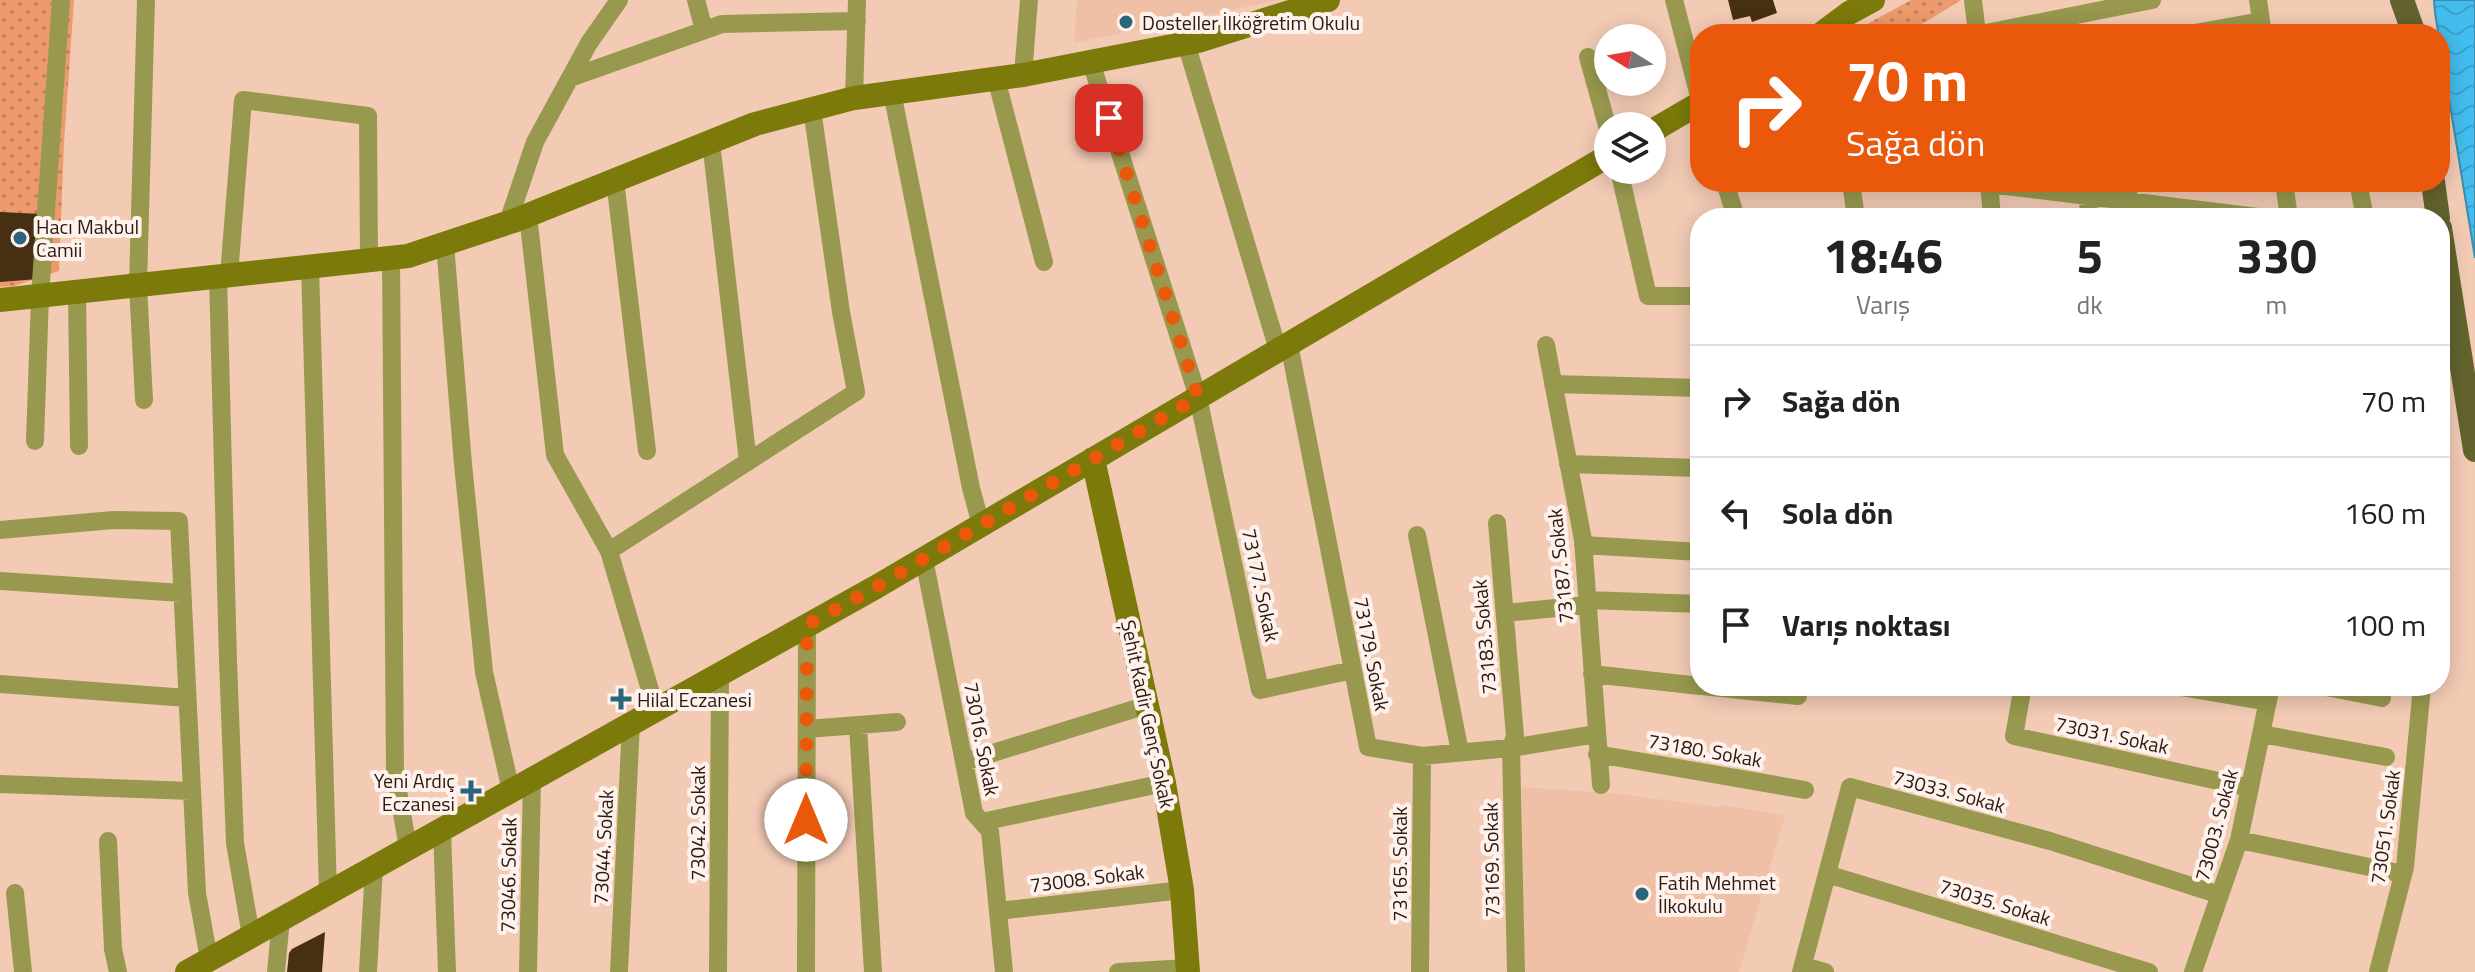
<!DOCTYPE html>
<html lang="tr">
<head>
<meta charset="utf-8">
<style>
  :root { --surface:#fff; --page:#f6f6f6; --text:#222; --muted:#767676; --line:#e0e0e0 }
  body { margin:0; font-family:"Titillium Web",sans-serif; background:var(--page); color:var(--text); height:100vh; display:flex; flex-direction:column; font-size:30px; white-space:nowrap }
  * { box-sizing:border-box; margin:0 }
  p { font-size:26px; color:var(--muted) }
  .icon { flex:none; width:44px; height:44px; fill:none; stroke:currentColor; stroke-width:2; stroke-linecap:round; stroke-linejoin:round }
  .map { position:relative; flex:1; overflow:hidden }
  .side { position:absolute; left:1690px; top:208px; width:760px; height:488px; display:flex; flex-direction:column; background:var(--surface); border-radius:32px; box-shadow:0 4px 20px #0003 }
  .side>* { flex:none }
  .top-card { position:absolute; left:1690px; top:24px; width:760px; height:168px; border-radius:32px; box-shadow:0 4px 20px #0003; background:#ea580c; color:#fff; overflow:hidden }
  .needle { width:52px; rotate:281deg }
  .fabs { position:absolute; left:1594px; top:24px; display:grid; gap:16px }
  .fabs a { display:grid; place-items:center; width:72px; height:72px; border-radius:50%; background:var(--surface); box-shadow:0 4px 20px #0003; font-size:40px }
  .pin { position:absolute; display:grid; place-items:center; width:68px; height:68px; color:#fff; margin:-34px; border-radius:16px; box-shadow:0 4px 12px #0006 }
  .me { position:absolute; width:88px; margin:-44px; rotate:0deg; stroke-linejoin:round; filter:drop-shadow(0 0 6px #0008) }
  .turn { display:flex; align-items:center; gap:28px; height:168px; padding:0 24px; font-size:36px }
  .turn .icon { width:104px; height:104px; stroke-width:2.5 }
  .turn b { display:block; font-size:56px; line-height:68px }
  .eta { display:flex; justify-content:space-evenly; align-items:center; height:136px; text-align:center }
  .eta b { font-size:48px; font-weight:700; line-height:56px }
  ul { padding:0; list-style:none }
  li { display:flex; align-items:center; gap:24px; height:112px; padding:0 24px; border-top:2px solid var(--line) }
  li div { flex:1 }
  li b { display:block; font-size:30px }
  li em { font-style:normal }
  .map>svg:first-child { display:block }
</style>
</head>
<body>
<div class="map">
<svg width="2475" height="972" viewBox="0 0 2475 972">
  <defs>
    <pattern id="park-dots" width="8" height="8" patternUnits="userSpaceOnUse" patternTransform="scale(2)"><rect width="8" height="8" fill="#ed9b6e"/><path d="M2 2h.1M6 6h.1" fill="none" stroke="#c07e59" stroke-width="1.8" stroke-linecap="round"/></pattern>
    <pattern id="water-waves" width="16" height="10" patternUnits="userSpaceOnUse" patternTransform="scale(2)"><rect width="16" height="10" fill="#43bdef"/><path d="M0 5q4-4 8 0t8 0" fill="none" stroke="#3ba2cc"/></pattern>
  </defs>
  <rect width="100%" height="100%" fill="#f3cbb5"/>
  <path fill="#efbfa6" d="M1077 0H1279L1074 43Z
    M1522 787 1611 793 1719 807 1724 805 1785 816 1739 972H1524Z"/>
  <path fill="url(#park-dots)" d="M0 0H74L64 143 59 271 14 286 0 287Z
    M1911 0H1961L1924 23 1898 34H1849Z"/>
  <path fill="url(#water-waves)" stroke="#3b8cad" stroke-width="2" d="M2434 0H2475V258L2435 13Z"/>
  <path fill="#472f13" d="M1728 0H1773L1777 13 1752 22 1750 16 1733 20Z
    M0 212 42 214 38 279 0 282Z
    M325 932 322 972H287L289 953 292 949Z"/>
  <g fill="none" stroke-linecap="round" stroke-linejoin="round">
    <path stroke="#98994e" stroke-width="18" d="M696 0 704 30
      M1674 0 1700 100
      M1973 0 1977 34
      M2258 0 2263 34
      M1981 34 2152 0
      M2189 34 2261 21
      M1186 43 1278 350
      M1588 57 1608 129
      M1091 62 1198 397 1260 690 1353 670
      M1023 75 1029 0
      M570 78 722 24 857 21
      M996 78 1044 262
      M892 92 971 488 981 525
      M854 98 857 0
      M711 142 748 462
      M1619 170 1648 296H1700
      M615 180 647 451
      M1725 182 1736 218
      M1851 182 1856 218
      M1989 182 1992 218
      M2128 182 2129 218
      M2284 182 2289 218
      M2358 182 2365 218
      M1989 184 2266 218
      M2088 197 2089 218
      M528 215 555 455 609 551
      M508 222 535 142 589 43 619 0
      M445 244 463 464 484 672 511 791
      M391 258 395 773 408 848
      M310 266 328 893
      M229 275 243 100 368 116 369 260
      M218 276 228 661 235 843 251 936
      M77 292 79 446
      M1289 344 1368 747 1422 756 1511 748 1596 734
      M1546 345 1583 540 1601 785
      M1553 384 1700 388
      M144 400 138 285 146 0
      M35 441 40 296 61 0
      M1568 464 1700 468
      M1497 523 1515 736 1511 748 1516 972
      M0 530 113 520 179 521 197 893 209 959
      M1417 535 1460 752
      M1583 545 1700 552
      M924 559 974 813 990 831 1004 972
      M0 581 182 593
      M1587 600 1700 604
      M1505 613 1587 605
      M1592 674 1700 686
      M0 684 187 698
      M1702 686 1798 696V686
      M2023 686 2014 736 2250 788
      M2175 686 2268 702
      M2321 686 2382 698
      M656 710 609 551 856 392 841 312 812 109
      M858 726 873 972
      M807 729 897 722
      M2261 734 2386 757
      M1597 754 1805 790
      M964 762 1147 705
      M0 784 192 791
      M982 822 1164 783
      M442 830 447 972
      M2239 840 2403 874
      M108 841 113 949 118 972
      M1827 874 2149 972
      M15 893 23 972
      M998 911 1182 890
      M1803 966 1825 972
      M276 972 281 919
      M368 972 374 867
      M528 972 532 779
      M619 972 631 724
      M718 972 720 674
      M806 972 807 625
      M1118 972 1188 968
      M1420 972 1422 756
      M1801 972 1850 787 2050 841 2220 895
      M2193 972 2239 840 2271 686
      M2378 972 2405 867 2422 686"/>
    <path stroke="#7b7a0a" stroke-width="24" d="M1821 34 1849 13 1873 0
      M1652 131 1700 103
      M0 300 408 256 516 220 755 124 854 98 1023 75 1198 41 1328 0
      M1093 459 1164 783 1182 890 1188 972
      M187 972 876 587 1608 156"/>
    <path stroke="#62632d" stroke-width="24" d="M2402 0 2414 34
      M2433 182 2438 218
      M2440 228 2475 450"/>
  </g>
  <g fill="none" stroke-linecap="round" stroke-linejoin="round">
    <path stroke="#ea580c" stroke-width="14" stroke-dasharray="0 25.2" d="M806 820 807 625 876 587 1198 397 1109 118"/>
  </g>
  <g fill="#2a647d" stroke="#fff2ec" stroke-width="3">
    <circle cx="1126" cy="22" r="8"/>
    <circle cx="20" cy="238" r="8"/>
    <path d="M617 687h8v8h8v8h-8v8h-8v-8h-8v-8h8z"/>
    <path d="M467 779h8v8h8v8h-8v8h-8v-8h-8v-8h8z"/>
    <circle cx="1642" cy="894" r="8"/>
  </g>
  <g text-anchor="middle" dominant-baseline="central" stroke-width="8" stroke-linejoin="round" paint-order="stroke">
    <g font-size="20" fill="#291a12" stroke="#fff2ec" text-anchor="start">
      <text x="1142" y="22">Dosteller İlköğretim Okulu</text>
      <text x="36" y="226">Hacı Makbul<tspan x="36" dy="23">Camii</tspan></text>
      <text x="637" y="699">Hilal Eczanesi</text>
      <text x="455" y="780" text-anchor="end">Yeni Ardıç<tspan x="455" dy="23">Eczanesi</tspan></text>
      <text x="1658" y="882">Fatih Mehmet<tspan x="1658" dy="23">İlkokulu</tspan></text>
    </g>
    <g font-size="20" fill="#291a12" stroke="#fff2ec">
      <text transform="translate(1560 566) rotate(-96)">73187. Sokak</text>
      <text transform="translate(1261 585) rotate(78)">73177. Sokak</text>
      <text transform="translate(1484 637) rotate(-95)">73183. Sokak</text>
      <text transform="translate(1372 654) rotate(79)">73179. Sokak</text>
      <text transform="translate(1148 714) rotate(78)">Şehit Kadir Genç Sokak</text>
      <text transform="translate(2112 735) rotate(12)">73031. Sokak</text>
      <text transform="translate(982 739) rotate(79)">73016. Sokak</text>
      <text transform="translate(1705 750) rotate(10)">73180. Sokak</text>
      <text transform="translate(1949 791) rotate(15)">73033. Sokak</text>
      <text transform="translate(697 823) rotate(-90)">73042. Sokak</text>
      <text transform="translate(2216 825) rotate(-75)">73003. Sokak</text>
      <text transform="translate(2385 827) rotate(-82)">73051. Sokak</text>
      <text transform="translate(603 847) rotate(-87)">73044. Sokak</text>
      <text transform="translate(1491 860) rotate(-91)">73169. Sokak</text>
      <text transform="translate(1399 864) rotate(-90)">73165. Sokak</text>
      <text transform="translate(508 875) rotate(-89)">73046. Sokak</text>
      <text transform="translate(1087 878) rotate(-7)">73008. Sokak</text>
      <text transform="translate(1995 902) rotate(17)">73035. Sokak</text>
    </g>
  </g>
</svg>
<div class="fabs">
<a><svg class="needle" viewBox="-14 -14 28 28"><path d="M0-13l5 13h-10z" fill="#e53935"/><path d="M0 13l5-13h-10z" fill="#767676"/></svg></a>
<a><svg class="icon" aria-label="layers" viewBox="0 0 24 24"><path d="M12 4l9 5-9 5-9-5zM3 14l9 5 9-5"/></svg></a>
</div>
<div class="pin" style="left:1109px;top:118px;background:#d93025"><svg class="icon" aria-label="arrive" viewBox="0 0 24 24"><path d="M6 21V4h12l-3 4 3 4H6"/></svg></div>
<svg class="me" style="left:806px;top:820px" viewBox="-20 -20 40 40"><circle r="19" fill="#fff"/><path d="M0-13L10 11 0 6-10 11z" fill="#ea580c"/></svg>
<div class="top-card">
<div class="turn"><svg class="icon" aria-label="right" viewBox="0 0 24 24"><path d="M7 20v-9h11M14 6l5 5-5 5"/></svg><div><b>70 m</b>Sağa dön</div></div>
</div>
<section class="side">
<div class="eta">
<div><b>18:46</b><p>Varış</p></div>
<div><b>5</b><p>dk</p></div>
<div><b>330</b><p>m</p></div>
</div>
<ul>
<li><svg class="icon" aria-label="right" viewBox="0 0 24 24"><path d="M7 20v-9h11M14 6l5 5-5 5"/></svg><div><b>Sağa dön</b></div><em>70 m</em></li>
<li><svg class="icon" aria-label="left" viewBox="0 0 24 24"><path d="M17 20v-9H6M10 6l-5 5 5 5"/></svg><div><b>Sola dön</b></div><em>160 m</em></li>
<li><svg class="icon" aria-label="arrive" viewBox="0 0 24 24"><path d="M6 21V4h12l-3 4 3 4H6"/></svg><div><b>Varış noktası</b></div><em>100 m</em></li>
</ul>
</section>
</div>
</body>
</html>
